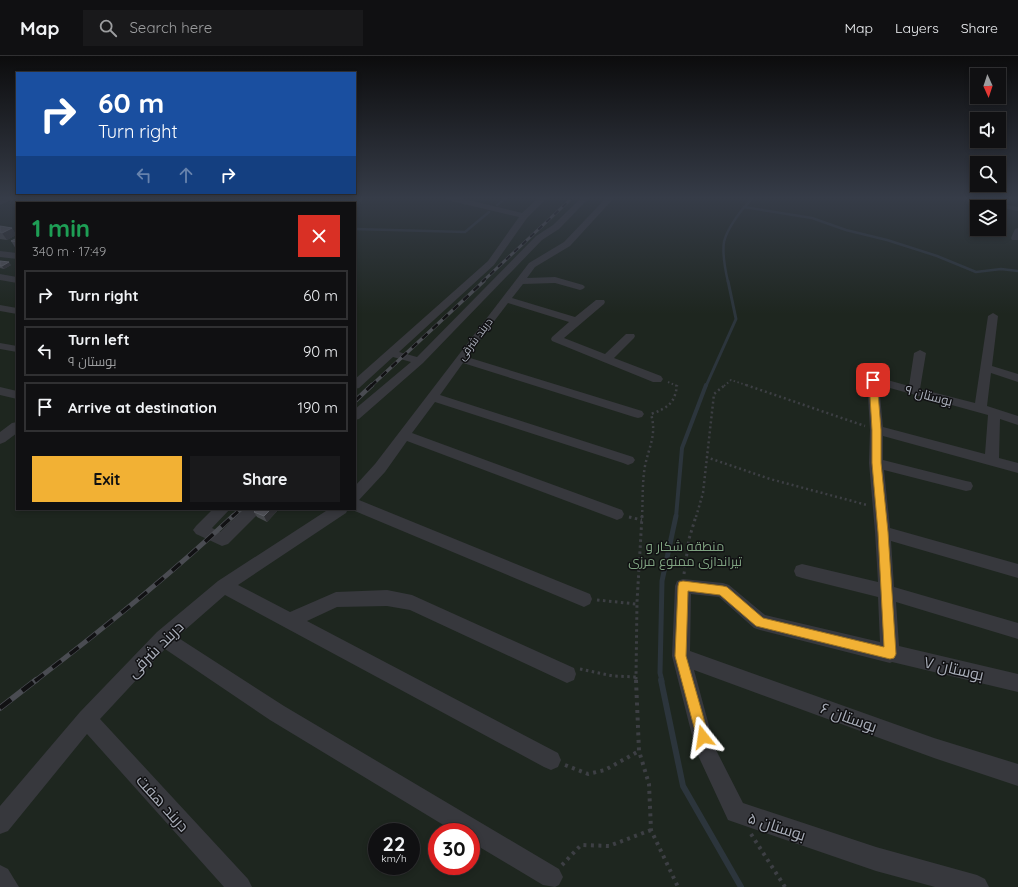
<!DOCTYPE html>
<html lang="en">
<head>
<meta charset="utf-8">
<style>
  :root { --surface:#101012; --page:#19191b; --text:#f1f3f6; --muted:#9c9d9f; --line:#303032; --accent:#f2b134 }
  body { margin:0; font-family:Quicksand,Cairo,sans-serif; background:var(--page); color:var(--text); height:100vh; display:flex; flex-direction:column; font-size:15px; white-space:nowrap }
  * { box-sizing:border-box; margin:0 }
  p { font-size:13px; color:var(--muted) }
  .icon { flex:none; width:22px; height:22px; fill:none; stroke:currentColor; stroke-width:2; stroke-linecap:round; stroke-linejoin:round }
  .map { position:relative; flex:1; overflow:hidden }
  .details { position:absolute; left:16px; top:146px; width:340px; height:308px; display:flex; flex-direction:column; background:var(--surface); border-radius:0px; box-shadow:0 2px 6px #0003,0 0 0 1px var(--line) }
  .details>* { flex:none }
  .hud { position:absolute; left:16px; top:16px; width:340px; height:122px; border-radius:0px; box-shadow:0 2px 6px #0003,0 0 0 1px var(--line); background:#1a4fa0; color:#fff; overflow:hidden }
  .needle { width:26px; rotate:177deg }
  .controls { position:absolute; left:970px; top:12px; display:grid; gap:8px }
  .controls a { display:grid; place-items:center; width:36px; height:36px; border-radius:0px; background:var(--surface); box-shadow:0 2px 6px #0003,0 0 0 1px var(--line); font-size:20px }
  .speed { position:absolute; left:368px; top:767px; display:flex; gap:8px; font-size:20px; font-weight:700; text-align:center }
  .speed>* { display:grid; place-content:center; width:52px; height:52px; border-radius:50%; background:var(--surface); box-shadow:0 2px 6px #0003,0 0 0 1px var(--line); line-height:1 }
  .speed small { font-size:10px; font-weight:400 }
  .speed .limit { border:6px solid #d22; background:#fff; color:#111 }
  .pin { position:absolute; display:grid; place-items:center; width:34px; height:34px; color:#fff; margin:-17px; border-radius:8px; box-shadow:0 2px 6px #0006 }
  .me { position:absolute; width:44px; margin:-22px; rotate:345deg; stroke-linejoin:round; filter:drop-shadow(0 0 3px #0008) }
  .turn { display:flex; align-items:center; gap:14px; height:84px; padding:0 16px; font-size:18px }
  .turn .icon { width:52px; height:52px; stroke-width:2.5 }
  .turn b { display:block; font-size:28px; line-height:34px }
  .lanes { display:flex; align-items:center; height:38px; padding:0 16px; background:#0003; justify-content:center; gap:20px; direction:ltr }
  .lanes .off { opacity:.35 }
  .round { display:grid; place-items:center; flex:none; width:42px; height:42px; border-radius:0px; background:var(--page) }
  .summary { display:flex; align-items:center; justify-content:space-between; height:68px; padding:0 16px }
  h1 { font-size:24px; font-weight:700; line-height:30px; color:#1e9e55 }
  .action { display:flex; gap:8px; margin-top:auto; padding:8px 16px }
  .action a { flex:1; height:46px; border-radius:0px; background:var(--accent); color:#111; font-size:16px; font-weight:700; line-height:46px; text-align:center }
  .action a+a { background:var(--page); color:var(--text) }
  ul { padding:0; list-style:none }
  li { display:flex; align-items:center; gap:12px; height:50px; margin:0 8px 6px; padding:0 8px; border:2px solid var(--line); border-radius:0px }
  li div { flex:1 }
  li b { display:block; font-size:15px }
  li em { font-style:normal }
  header { display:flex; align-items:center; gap:24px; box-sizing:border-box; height:56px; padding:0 20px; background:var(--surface); border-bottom:1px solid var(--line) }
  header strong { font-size:19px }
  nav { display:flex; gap:22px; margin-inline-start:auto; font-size:14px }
  .search { width:280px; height:36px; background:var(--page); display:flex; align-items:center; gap:10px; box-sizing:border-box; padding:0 14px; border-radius:0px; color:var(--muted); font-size:15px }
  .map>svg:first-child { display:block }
</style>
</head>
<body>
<header>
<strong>Map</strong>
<div class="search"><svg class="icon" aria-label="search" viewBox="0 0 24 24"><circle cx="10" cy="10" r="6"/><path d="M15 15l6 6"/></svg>Search here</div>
<nav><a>Map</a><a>Layers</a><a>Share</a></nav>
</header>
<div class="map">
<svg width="1018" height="831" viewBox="0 0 1018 831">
  <rect width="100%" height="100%" fill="#161618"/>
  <path fill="#1e261f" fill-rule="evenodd" d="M0 142H1018V831H0ZM17 147H355V453H17ZM977 151H999V173H977ZM377 776H411V810H377ZM437 776H471V810H437Z"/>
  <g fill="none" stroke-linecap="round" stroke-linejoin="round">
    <path stroke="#2c353c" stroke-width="2.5" d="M39 142 83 147
      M497 149 506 142
      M744 151 812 162 846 174 887 184 937 200 976 216 1001 213 1018 215
      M355 173 465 176 489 156
      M728 226C725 213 722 199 724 186 727 172 743 151 753 142"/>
    <path stroke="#2c353c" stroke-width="3" d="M706 330 736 263 728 225"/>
    <path stroke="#2c353c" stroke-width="4" d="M676 461 682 392 706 329"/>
    <path stroke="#2c353c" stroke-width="5" d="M662 625 660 617 662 525 676 460"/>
    <path stroke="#2c353c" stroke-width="6" d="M661 624 683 730 741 831"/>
    <path stroke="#3d3f44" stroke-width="1.5" stroke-dasharray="1 2" stroke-linecap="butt" d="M765 143 767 142"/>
    <path stroke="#3d3f44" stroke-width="2" stroke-dasharray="1.5 2.5" stroke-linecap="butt" d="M668 326 677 330
      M724 330 731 324 749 330"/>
    <path stroke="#3d3f44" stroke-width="2.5" stroke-dasharray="2 3" stroke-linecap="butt" d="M746 329 865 370
      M706 401 770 423 867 449
      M642 461C643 444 642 427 645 410 649 390 657 379 651 358 667 352 675 348 677 329
      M696 461 703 437 714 338 725 329"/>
    <path stroke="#3d3f44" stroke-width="3" stroke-dasharray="2.5 3.5" stroke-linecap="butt" d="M629 461 642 464
      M684 518 689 483 696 460
      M597 544 636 548
      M580 613 613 620 636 621 637 546 642 460
      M636 621V625"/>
    <path stroke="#3d3f44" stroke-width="4" stroke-dasharray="3 4.5" stroke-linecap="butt" d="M636 624 639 695 649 728 651 774 678 831
      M565 709 588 718 605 714 639 695
      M751 778 785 831
      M562 809 581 789 609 790 651 774"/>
    <path fill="#37383d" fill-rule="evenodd" d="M5 142H16L0 149V144Z
      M446 142H460L522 157 538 142H547L527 162 494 209 399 296 417 301 536 180 553 169 581 142H589L559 173 542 184 423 307 359 363 355 364V353L411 306 393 301 359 332 355 333V323L488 205 519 161 447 144Z
      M606 142H614L570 190 535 211 527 222 555 221 583 229 585 231 583 233 580 234 555 227 523 228 512 242 575 261 596 244H604L605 246 604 248 564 282 605 298 626 278H634L635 280 634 282 614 302 661 320 663 323 661 326H653L552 285 551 283 552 281 569 266 508 247 467 301 642 355 644 358 642 361 638 362 634 361 463 307 440 339 633 401 635 404 633 407 628 409 623 407 435 346 412 377 622 454 624 458 622 462 617 464 612 462 407 385 385 416 359 444 590 538 592 543 590 548 584 551 350 453H355V430L375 408 529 207 564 186Z
      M957 142H973L1018 151V155L961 144Z
      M1012 142H1018V145Z
      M1018 172V184H1012L1011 182 1015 173Z
      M0 195 17 197V203L0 201Z
      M0 218 17 221V227L0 224Z
      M0 249 17 252V258L0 255Z
      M993 257 998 260 992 310 1018 318V326L991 317 987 350 1018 360V369L1000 363 999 402 1018 407V417L883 380V404L966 425 971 426 973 430 971 434 966 435 884 414 890 472 1018 508V522L891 485 894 531 1018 567V583L896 546 899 590 1018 618V636L892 606 890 607 760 574 754 572 719 541 691 538 690 595 934 682 1018 708V730L934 702 694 614 715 692 743 747 876 791 977 819 985 823 989 831H935L876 815 728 764 696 695 672 600 675 530 677 525 683 523 723 527 729 529 765 559 880 586 878 541 802 522 796 520 794 515 796 510 802 508 878 526 875 476 869 407 870 374 867 324 869 321 873 320 909 330 914 297 920 294 926 297 920 333 975 347 988 260ZM879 329 988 359 985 398 883 371Z
      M0 287 17 290V296L0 293Z
      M0 331 17 335V343L0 339Z
      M17 366V377L5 386 0 388V376L12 367Z
      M213 453H230L212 472 220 476 244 453H261L259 457 228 488 222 490 196 478 193 474 196 470Z
      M329 453H348L346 457 238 529 290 556 336 536 387 534 412 539 574 612 576 618 574 624 567 627 410 554 387 550 337 551 307 565 558 697 561 704 558 711 551 714 544 711 225 539 177 581 284 650 559 813 563 821 559 829 555 831 543 829 471 786V776H455L270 664 165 593 100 663 248 823 252 831H224L87 678 8 775 0 778V750L80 656 157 576 218 525Z
      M0 809 8 813 19 831H0Z"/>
    <g stroke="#4a4c52" stroke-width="3">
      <path id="rail-far4" d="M482 226 572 142"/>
    </g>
    <g stroke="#4a4c52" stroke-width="3.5">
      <path id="rail-far3" d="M371 330 484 225"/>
    </g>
    <g stroke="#4a4c52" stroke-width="4.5">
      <path id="rail-far2" d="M355 345 372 329
        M232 461 241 453"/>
    </g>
    <g stroke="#4a4c52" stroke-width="5">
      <path id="rail-far1" d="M35 625C103 573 170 519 233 460"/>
    </g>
    <g stroke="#4a4c52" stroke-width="6">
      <path id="rail" d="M0 652 36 624"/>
    </g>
    <use href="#rail-far4" stroke="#111113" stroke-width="2" stroke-dasharray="5.5" stroke-linecap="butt"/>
    <use href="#rail-far3" stroke="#111113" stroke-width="2.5" stroke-dasharray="7" stroke-linecap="butt"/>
    <use href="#rail-far2" stroke="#111113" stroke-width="3" stroke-dasharray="8" stroke-linecap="butt"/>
    <use href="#rail-far1" stroke="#111113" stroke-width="3.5" stroke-dasharray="11" stroke-linecap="butt"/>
    <use href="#rail" stroke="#111113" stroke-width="4.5" stroke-dasharray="14" stroke-linecap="butt"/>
  </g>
  <path fill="#47494d" d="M0 170 12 172 16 179 7 184 0 183Z
    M17 182V193H16L11 185Z
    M0 205 11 209 4 213 0 212Z
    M257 453H279L267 466 257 461 254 456Z"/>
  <path fill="#2f3033" d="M12 172 16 179 7 184 2 177Z
    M9 206 11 209 4 213 2 210Z
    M271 453H279L267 466 264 460Z"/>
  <path fill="#525359" stroke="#5f6168" d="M0 170 12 172 2 177 0 176Z
    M17 182V186L11 185Z
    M0 205 9 206 2 210H0Z
    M257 453H271L264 460 254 456Z"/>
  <linearGradient id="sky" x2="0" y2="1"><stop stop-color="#0c0c0d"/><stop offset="0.55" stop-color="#363c48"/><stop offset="1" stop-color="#363c48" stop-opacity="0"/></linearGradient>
  <rect width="1018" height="258" fill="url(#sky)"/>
  <path fill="#f2b134" stroke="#9d7322" d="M873 321 877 324 881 374V407L888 476 896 598 894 602 890 603 760 571 756 570 720 539 688 535 686 600 709 681 707 686 703 688 698 686 675 600 678 530 679 526 683 525 723 530 727 531 763 562 884 591 878 476 872 407V374L869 324Z"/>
  <g text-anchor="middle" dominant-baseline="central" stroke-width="3" stroke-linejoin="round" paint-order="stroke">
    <g font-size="11" fill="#a8adb8" stroke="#111113">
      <text transform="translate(475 283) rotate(-53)">دربند شرقی</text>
    </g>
    <g font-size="13" fill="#a8adb8" stroke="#111113">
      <text transform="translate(929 339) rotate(15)">بوستان ۹</text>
    </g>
    <g font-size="13" fill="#7fa381" stroke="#111113">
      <text x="685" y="490">منطقه شکار و<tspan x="685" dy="15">تیراندازی ممنوع مرزی</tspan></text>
    </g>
    <g font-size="16" fill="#a8adb8" stroke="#111113">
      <text transform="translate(155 593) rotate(-45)">دربند شرقی</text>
      <text transform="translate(954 612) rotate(13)">بوستان ۷</text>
      <text transform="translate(849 661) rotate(20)">بوستان ۶</text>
      <text transform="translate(163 747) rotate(48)">دربند هفت</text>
      <text transform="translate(777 770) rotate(18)">بوستان ۵</text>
    </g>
  </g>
</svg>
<div class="controls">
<a><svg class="needle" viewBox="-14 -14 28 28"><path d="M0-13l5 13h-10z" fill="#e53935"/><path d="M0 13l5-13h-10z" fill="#9c9d9f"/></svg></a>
<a><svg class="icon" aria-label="sound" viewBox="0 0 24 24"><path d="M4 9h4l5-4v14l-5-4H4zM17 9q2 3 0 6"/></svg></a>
<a><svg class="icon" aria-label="search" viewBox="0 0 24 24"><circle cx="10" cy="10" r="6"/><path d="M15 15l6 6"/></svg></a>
<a><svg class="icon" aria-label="layers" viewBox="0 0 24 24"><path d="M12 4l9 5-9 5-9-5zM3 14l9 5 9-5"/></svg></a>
</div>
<div class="speed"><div>22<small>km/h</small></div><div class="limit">30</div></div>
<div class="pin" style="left:873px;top:324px;background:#d93025"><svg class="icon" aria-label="arrive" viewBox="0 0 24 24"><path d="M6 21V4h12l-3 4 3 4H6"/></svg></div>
<svg class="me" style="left:703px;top:681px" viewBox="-20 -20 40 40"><path d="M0-17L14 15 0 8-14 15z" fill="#f2b134" stroke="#fff" stroke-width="4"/></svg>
<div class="hud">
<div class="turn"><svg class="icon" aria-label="right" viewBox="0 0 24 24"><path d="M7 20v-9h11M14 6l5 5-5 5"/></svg><div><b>60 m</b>Turn right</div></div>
<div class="lanes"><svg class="icon off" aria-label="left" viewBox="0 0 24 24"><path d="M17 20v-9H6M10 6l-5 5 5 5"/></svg><svg class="icon off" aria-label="ahead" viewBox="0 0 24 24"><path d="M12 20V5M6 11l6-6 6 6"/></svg><svg class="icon" aria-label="right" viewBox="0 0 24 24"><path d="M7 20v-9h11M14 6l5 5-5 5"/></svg></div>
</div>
<section class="details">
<div class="summary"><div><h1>1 min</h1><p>340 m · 17:49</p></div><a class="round" style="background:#d93025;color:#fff"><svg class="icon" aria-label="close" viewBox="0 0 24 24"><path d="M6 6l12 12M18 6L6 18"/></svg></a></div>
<ul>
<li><svg class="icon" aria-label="right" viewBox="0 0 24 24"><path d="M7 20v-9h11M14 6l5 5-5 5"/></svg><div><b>Turn right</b></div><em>60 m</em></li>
<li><svg class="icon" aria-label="left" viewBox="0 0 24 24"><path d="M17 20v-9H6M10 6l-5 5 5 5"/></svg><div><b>Turn left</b><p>بوستان ۹</p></div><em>90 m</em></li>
<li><svg class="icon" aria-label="arrive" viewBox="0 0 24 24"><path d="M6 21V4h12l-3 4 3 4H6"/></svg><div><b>Arrive at destination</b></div><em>190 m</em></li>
</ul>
<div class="action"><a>Exit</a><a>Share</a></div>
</section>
</div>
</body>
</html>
